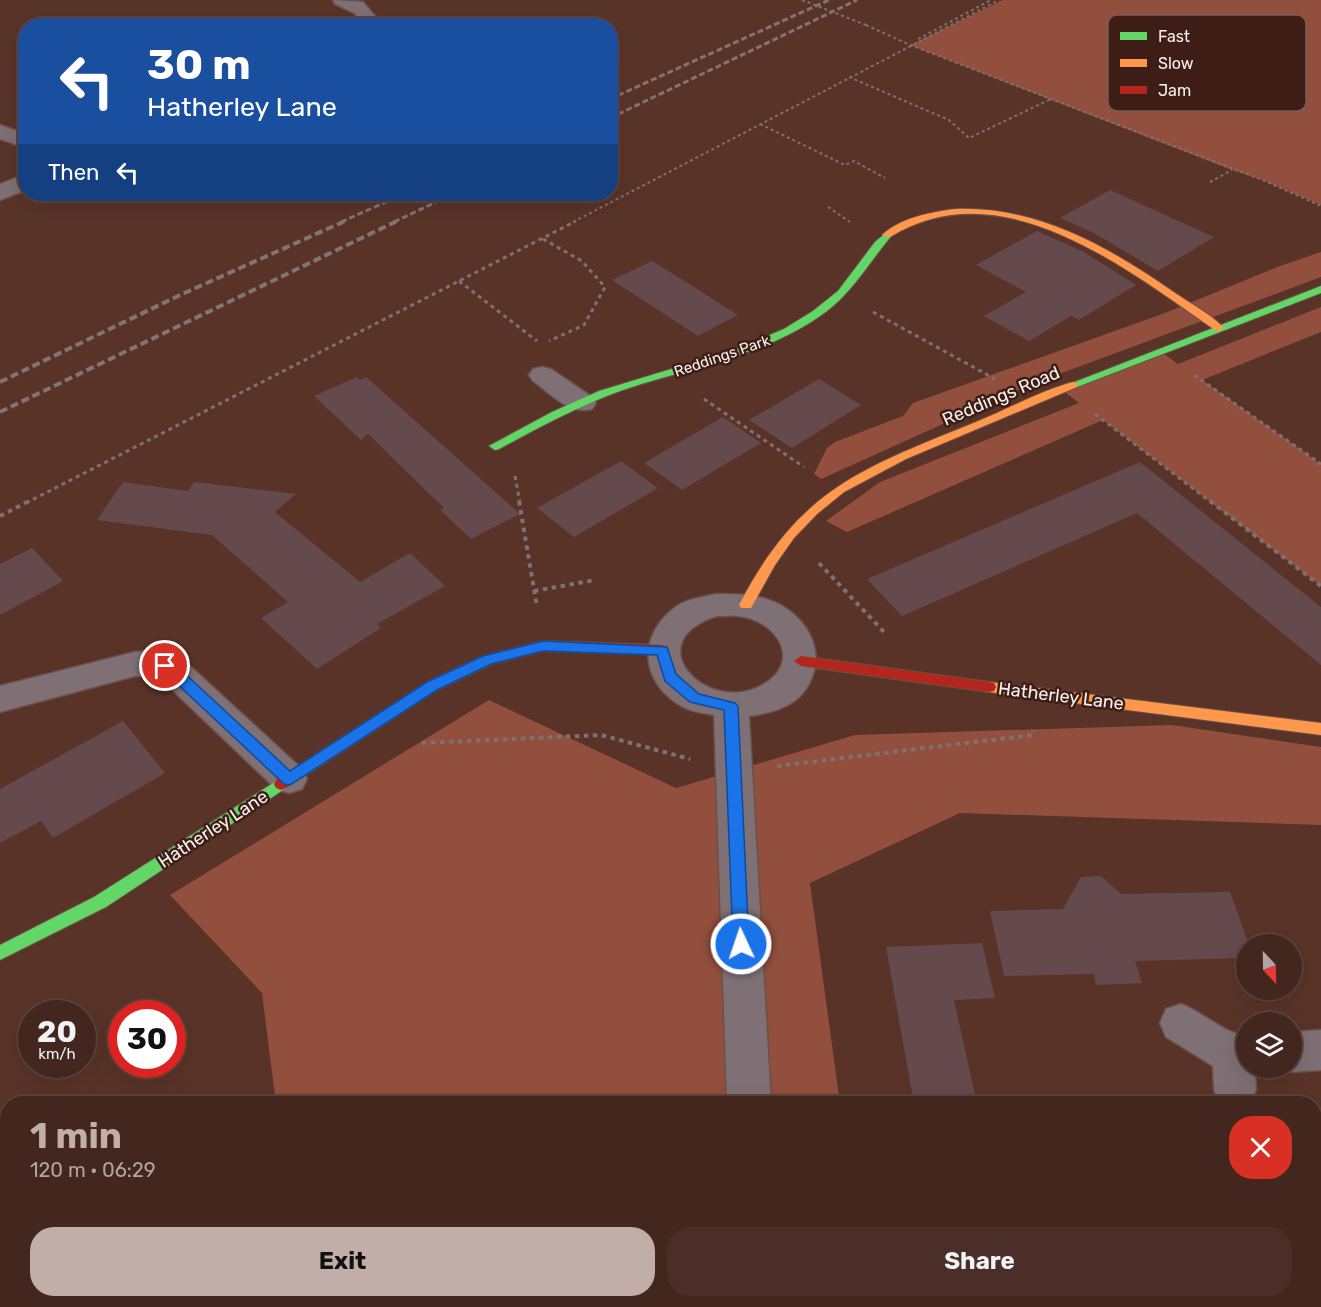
<!DOCTYPE html>
<html lang="en">
<head>
<meta charset="utf-8">
<style>
  :root { --surface:#43261e; --page:#4a2e27; --text:#f1f3f6; --muted:#afa5a4; --line:#5b433c; --accent:#c2aea9 }
  body { margin:0; font-family:Rubik,sans-serif; background:var(--page); color:var(--text); height:100vh; display:flex; flex-direction:column; font-size:22px; white-space:nowrap }
  * { box-sizing:border-box; margin:0 }
  p { font-size:20px; color:var(--muted) }
  .icon { flex:none; width:33px; height:33px; fill:none; stroke:currentColor; stroke-width:2; stroke-linecap:round; stroke-linejoin:round }
  .map { position:relative; flex:1; overflow:hidden }
  .sheet { position:absolute; left:0px; top:1096px; width:1322px; height:212px; display:flex; flex-direction:column; background:var(--surface); border-radius:24px 24px 0 0; box-shadow:0 6px 24px #0002,0 0 0 2px var(--line) }
  .sheet>* { flex:none }
  .top-card { position:absolute; left:18px; top:18px; width:600px; height:183px; border-radius:24px; box-shadow:0 6px 24px #0002,0 0 0 2px var(--line); background:#1a4fa0; color:#fff; overflow:hidden }
  .needle { width:39px; rotate:158deg }
  .controls { position:absolute; left:1236px; top:934px; display:grid; gap:12px }
  .controls a { display:grid; place-items:center; width:66px; height:66px; border-radius:50%; background:var(--surface); box-shadow:0 6px 24px #0002,0 0 0 2px var(--line); font-size:30px }
  .speed { position:absolute; left:18px; top:1000px; display:flex; gap:12px; font-size:30px; font-weight:700; text-align:center }
  .speed>* { display:grid; place-content:center; width:78px; height:78px; border-radius:50%; background:var(--surface); box-shadow:0 6px 24px #0002,0 0 0 2px var(--line); line-height:1 }
  .speed small { font-size:15px; font-weight:400 }
  .speed .limit { border:9px solid #d22; background:#fff; color:#111 }
  .pin { position:absolute; display:grid; place-items:center; width:51px; height:51px; color:#fff; margin:-26px; border:3px solid #fff; border-radius:50%; box-shadow:0 2px 6px #0007 }
  .me { position:absolute; width:66px; margin:-33px; rotate:357deg; stroke-linejoin:round; filter:drop-shadow(0 0 4px #0008) }
  .turn { display:flex; align-items:center; gap:21px; height:126px; padding:0 30px; font-size:27px }
  .turn .icon { width:78px; height:78px; stroke-width:2.5 }
  .turn b { display:block; font-size:42px; line-height:51px }
  .then { display:flex; align-items:center; height:57px; padding:0 30px; background:#0003; gap:12px; font-size:22px }
  .round { display:grid; place-items:center; flex:none; width:63px; height:63px; border-radius:24px; background:var(--page) }
  .headline { display:flex; align-items:center; justify-content:space-between; height:102px; padding:0 30px }
  h1 { font-size:36px; font-weight:700; line-height:45px; color:var(--accent) }
  .cta { display:flex; gap:12px; margin-top:auto; padding:12px 30px }
  .cta a { flex:1; height:69px; border-radius:24px; background:var(--accent); color:#111; font-size:24px; font-weight:700; line-height:69px; text-align:center }
  .cta a+a { background:var(--page); color:var(--text) }
  .map>svg:first-child { display:block }
</style>
</head>
<body>
<div class="map">
<svg width="1321" height="1307" viewBox="0 0 1321 1307">
  <rect width="100%" height="100%" fill="#593328"/>
  <path fill="#934f3d" d="M1003 0H1321V205L1260 179 1232 170 910 45Z
    M1321 252V277L1032 384 821 479 814 474 827 448 835 442 903 416 913 403 1165 313 1280 266Z
    M1321 307V332L1202 380 1321 464V586L1103 420 847 532 826 521 880 482 1079 403 1061 389 1160 351 1178 364Z
    M489 700 676 788 855 735 1172 725 1321 747V825L960 813 810 883 840 1104H276L262 993 170 895Z
    M866 1300 867 1307H301L300 1301Z"/>
  <path fill="#654a4d" d="M1110 190 1214 237 1158 271 1092 232 1060 218Z
    M1037 231 1084 252 1136 285 1079 320 1071 316 1029 341 984 316 1026 292 976 265Z
    M652 261 675 275 738 315 698 336 612 280Z
    M357 377 359 380 366 377 520 514 471 539 440 510 444 508 368 434 361 440 314 396Z
    M819 379 861 405 792 448 749 420Z
    M723 417 761 443 682 490 644 463Z
    M621 461 658 488 574 537 537 508Z
    M1140 462 1321 607V665L1137 513 902 616 867 579Z
    M123 482 188 491 194 482 296 494 275 512 360 582 410 553 445 586 377 624 381 628 317 669 261 618 288 602 212 535 97 520Z
    M32 548 63 581 0 615V564Z
    M123 721 165 773 53 838 41 821 0 843V789Z
    M1101 876 1121 894 1230 892 1249 945H1246V958L1135 961 1142 983 1096 985 1094 974 1004 976 990 911 1063 909 1081 877Z
    M982 943 995 998 954 1000 977 1104H914L886 947Z"/>
  <g fill="none" stroke-linecap="round" stroke-linejoin="round">
    <g stroke="#6b5048" stroke-width="3">
      <path id="street" d="M333 0 363 2 375 16V26H356V14L335 4Z
        M0 125 26 134V148L0 139Z
        M26 174V190L0 200V184Z
        M542 367 551 369 592 397 596 403 592 409C569 415 550 393 533 381L529 375 533 369Z
        M716 594C739 594 767 594 787 609 816 630 826 663 803 693 791 708 766 714 749 716L771 1104H727L714 715C704 713 692 712 683 707 640 683 636 635 677 606 687 599 704 597 716 594ZM717 616C725 616 736 615 744 617 779 624 801 662 764 684 708 718 635 642 717 616Z
        M151 651 173 657 188 664 302 769 307 779 302 789 289 793 276 789 164 682 155 677 135 676 0 712V686L135 652Z
        M1181 1004C1201 1011 1228 1036 1246 1035V1068H1261L1255 1071 1256 1090 1250 1104H1220L1214 1090 1213 1066 1166 1037 1160 1023 1166 1009Z
        M1321 1030V1070L1292 1072 1282 1068H1292V1032Z
        M736 1300H784V1307H736Z"/>
    </g>
    <g stroke="#6b5048" stroke-width="2">
      <path id="fast" d="M887 232 892 235C870 261 854 290 827 311 767 356 692 367 623 390 580 405 540 427 499 449L495 450 489 446 552 412 599 391 737 349 784 329 813 311 838 291 875 242Z
        M1321 286V293L1077 387H1069L1067 385Z
        M281 778 286 780 288 784 286 788 106 907 0 960V945L94 897Z"/>
    </g>
    <g stroke="#6b5048" stroke-width="2">
      <path id="slow" d="M955 209C1038 206 1109 247 1175 293 1191 304 1211 314 1224 328L1219 331 1215 330C1126 269 1002 168 890 237L882 235C900 218 931 212 955 209Z
        M1073 382 1077 383V387L906 459 844 492 817 514 794 538 775 565 751 608H741L739 605C800 488 861 469 976 422 1008 409 1040 391 1073 382Z
        M989 682 1321 723V735L989 692 984 691 982 687 984 683Z"/>
    </g>
    <g stroke="#6b5048" stroke-width="2">
      <path id="jam" d="M543 641 663 645 670 650 663 655 543 651 492 664 437 690 286 788 281 790 276 788 274 784 276 780 427 682 483 656Z
        M801 656 989 682 994 683 996 687 994 691 989 692 801 666 794 661Z"/>
    </g>
    <path stroke="#7e7172" stroke-width="2" stroke-dasharray="3 3" stroke-linecap="butt" d="M866 25 910 45 1260 179 1321 206
      M918 39 991 0
      M849 77 949 120 969 138 1051 99
      M760 124 845 165 854 161 885 178
      M1210 182 1232 170
      M828 207 850 222
      M573 222 999 0"/>
    <path stroke="#7e7172" stroke-width="3" stroke-dasharray="4 4" stroke-linecap="butt" d="M543 239 582 261 605 287 584 325 549 341
      M459 281 537 341
      M873 312 995 379
      M1194 375 1321 464
      M704 399 804 467
      M1095 414 1212 503
      M515 476 520 503
      M26 503 576 221"/>
    <path stroke="#7e7172" stroke-width="4" stroke-dasharray="4.5 4.5" stroke-linecap="butt" d="M519 501 537 607
      M1210 501 1321 586
      M0 516 29 501
      M819 563 884 632
      M534 591 595 580
      M422 743 601 735 690 759
      M777 766 1032 735 1033 730"/>
    <use href="#street" fill="#7e7074" fill-rule="evenodd"/>
    <use href="#fast" fill="#63d668" fill-rule="evenodd"/>
    <use href="#slow" fill="#ff974d" fill-rule="evenodd"/>
    <use href="#jam" fill="#b3261e" fill-rule="evenodd"/>
    <path stroke="#837373" stroke-width="3" stroke-dasharray="6 3" stroke-linecap="butt" d="M610 99 829 0
      M610 118 857 0
      M341 222 404 194
      M394 222 453 194"/>
    <path stroke="#837373" stroke-width="4" stroke-dasharray="8 4" stroke-linecap="butt" d="M0 382 180 295 345 221
      M0 412 397 221"/>
    <path stroke="#7e7172" stroke-width="2" stroke-dasharray="3 3" stroke-linecap="butt" d="M802 0 866 25"/>
  </g>
  <path fill="#1a73e8" stroke="#114b97" stroke-width="1.5" d="M543 641 667 647 676 674 699 694 735 703 738 706 749 944 747 949 741 951 735 949 733 944 724 710 690 702 665 681 657 655 543 651 491 664 437 690 290 785 284 784 158 666 165 661 181 670 290 771 427 682 483 656Z"/>
  <g text-anchor="middle" dominant-baseline="central" stroke-width="5" stroke-linejoin="round" paint-order="stroke">
    <g font-size="15" fill="#faf1ee" stroke="#3d1d15">
      <text transform="translate(722 356) rotate(-19)">Reddings Park</text>
    </g>
    <g font-size="18" fill="#faf1ee" stroke="#3d1d15">
      <text transform="translate(1001 396) rotate(-23)">Reddings Road</text>
      <text transform="translate(1061 696) rotate(7)">Hatherley Lane</text>
      <text transform="translate(213 829) rotate(-33)">Hatherley Lane</text>
    </g>
  </g>
  <rect x="1108" y="15" width="198" height="96" rx="9" fill="#3d1d15" stroke="#765d56" stroke-width="1.5"/>
  <rect x="1120" y="32" width="27" height="8" fill="#63d668"/>
  <rect x="1120" y="59" width="27" height="8" fill="#ff974d"/>
  <rect x="1120" y="86" width="27" height="8" fill="#b3261e"/>
  <g font-size="16" fill="#faf1ee">
    <text x="1158" y="42">Fast</text>
    <text x="1158" y="69">Slow</text>
    <text x="1158" y="96">Jam</text>
  </g>
</svg>
<div class="controls">
<a><svg class="needle" viewBox="-14 -14 28 28"><path d="M0-13l5 13h-10z" fill="#e53935"/><path d="M0 13l5-13h-10z" fill="#afa5a4"/></svg></a>
<a><svg class="icon" aria-label="layers" viewBox="0 0 24 24"><path d="M12 4l9 5-9 5-9-5zM3 14l9 5 9-5"/></svg></a>
</div>
<div class="speed"><div>20<small>km/h</small></div><div class="limit">30</div></div>
<div class="pin" style="left:165px;top:666px;background:#d93025"><svg class="icon" aria-label="arrive" viewBox="0 0 24 24"><path d="M6 21V4h12l-3 4 3 4H6"/></svg></div>
<svg class="me" style="left:741px;top:944px" viewBox="-20 -20 40 40"><circle r="17" fill="#1a73e8" stroke="#fff" stroke-width="3"/><path d="M0-11L8 9 0 5-8 9z" fill="#fff"/></svg>
<div class="top-card">
<div class="turn"><svg class="icon" aria-label="left" viewBox="0 0 24 24"><path d="M17 20v-9H6M10 6l-5 5 5 5"/></svg><div><b>30 m</b>Hatherley Lane</div></div>
<div class="then">Then<svg class="icon" aria-label="left" viewBox="0 0 24 24"><path d="M17 20v-9H6M10 6l-5 5 5 5"/></svg></div>
</div>
<section class="sheet">
<div class="headline"><div><h1>1 min</h1><p>120 m · 06:29</p></div><a class="round" style="background:#d93025;color:#fff"><svg class="icon" aria-label="close" viewBox="0 0 24 24"><path d="M6 6l12 12M18 6L6 18"/></svg></a></div>
<div class="cta"><a>Exit</a><a>Share</a></div>
</section>
</div>
</body>
</html>
